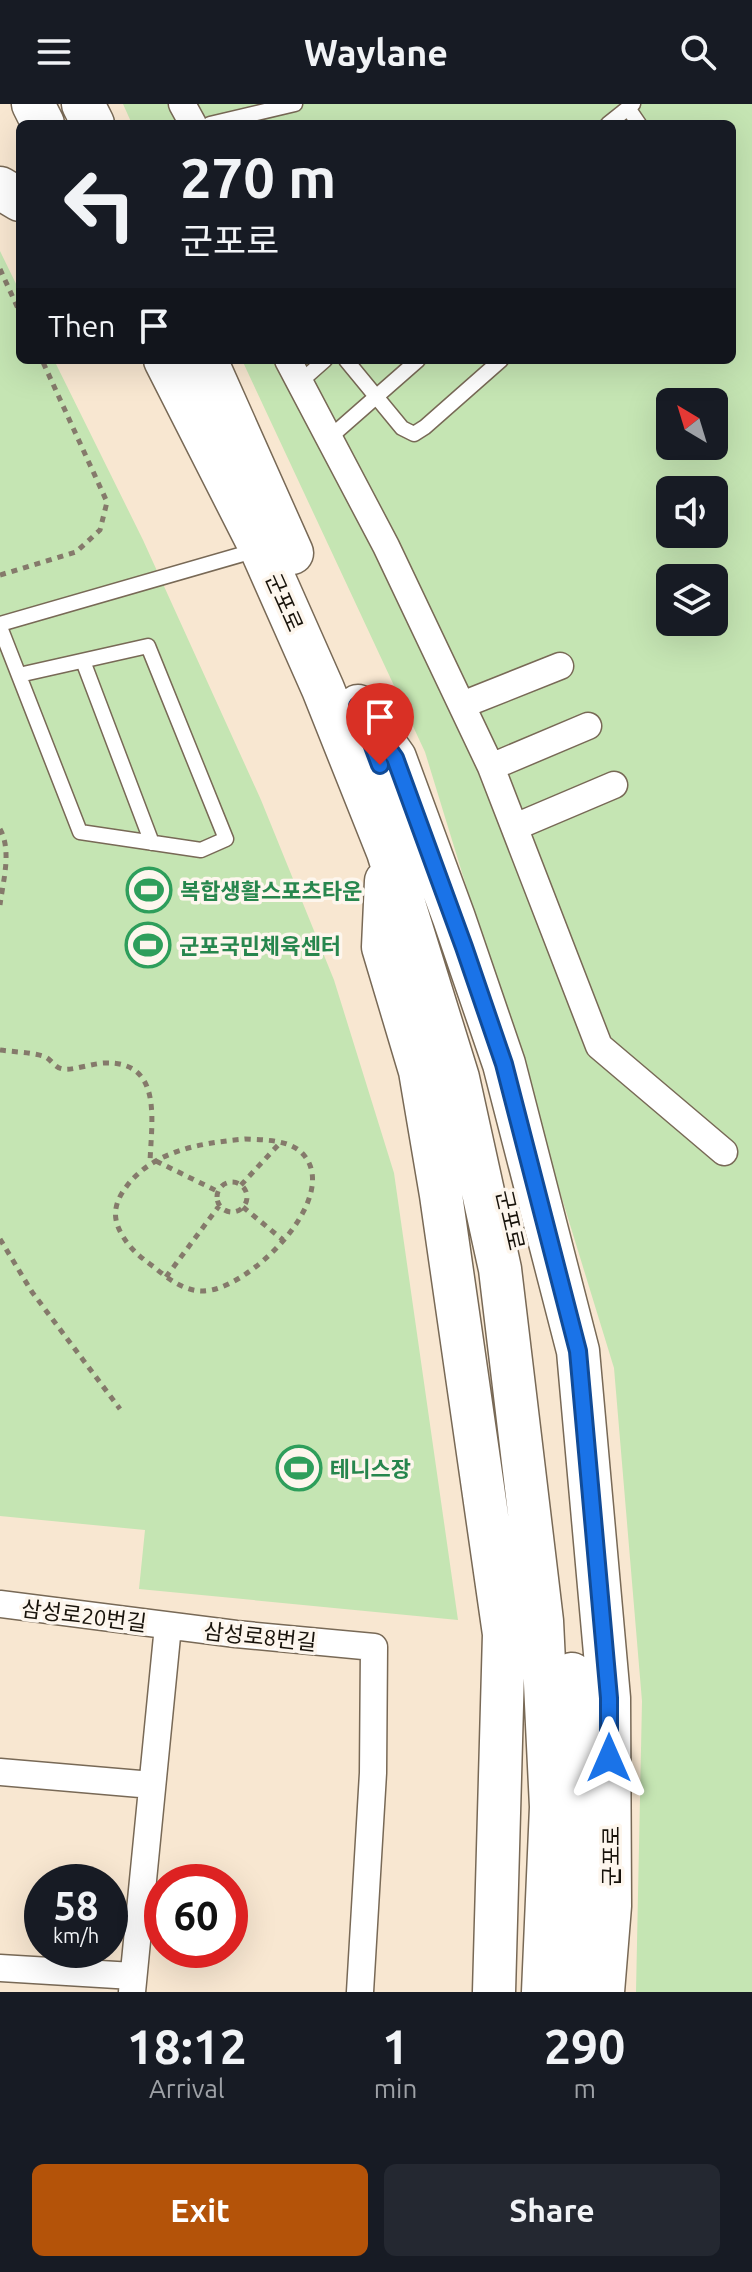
<!DOCTYPE html>
<html lang="en">
<head>
<meta charset="utf-8">
<style>
  :root { --surface:#171b24; --page:#242831; --text:#f1f3f6; --muted:#9ea1a6; --accent:#b45309 }
  body { margin:0; font-family:Ubuntu,"Noto Sans KR",sans-serif; background:var(--page); color:var(--text); height:100vh; display:flex; flex-direction:column; font-size:30px; white-space:nowrap }
  * { box-sizing:border-box; margin:0 }
  p { font-size:26px; color:var(--muted) }
  .icon { flex:none; width:44px; height:44px; fill:none; stroke:currentColor; stroke-width:2; stroke-linecap:round; stroke-linejoin:round }
  .map { position:relative; height:1888px; overflow:hidden }
  .panel { display:flex; flex-direction:column; background:var(--surface); flex:1 }
  .panel>* { flex:none }
  .banner { position:absolute; left:16px; top:16px; width:720px; height:244px; border-radius:12px; box-shadow:0 8px 32px #0002; background:#171b24; color:var(--text); overflow:hidden }
  .needle { width:52px; rotate:322deg }
  .controls { position:absolute; left:656px; top:284px; display:grid; gap:16px }
  .controls a { display:grid; place-items:center; width:72px; height:72px; border-radius:12px; background:var(--surface); box-shadow:0 8px 32px #0002; font-size:40px }
  .speed { position:absolute; left:24px; top:1760px; display:flex; gap:16px; font-size:40px; font-weight:700; text-align:center }
  .speed>* { display:grid; place-content:center; width:104px; height:104px; border-radius:50%; background:var(--surface); box-shadow:0 8px 32px #0002; line-height:1 }
  .speed small { font-size:20px; font-weight:400 }
  .speed .limit { border:12px solid #d22; background:#fff; color:#111 }
  .pin { position:absolute; display:grid; place-items:center; width:68px; height:68px; color:#fff; margin:-82px -34px; border-radius:50% 50% 50% 0; rotate:-45deg; box-shadow:0 0 8px #0007 }
  .pin .icon { rotate:45deg }
  .me { position:absolute; width:88px; margin:-44px; rotate:0deg; stroke-linejoin:round; filter:drop-shadow(0 0 6px #0008) }
  .turn { display:flex; align-items:center; gap:28px; height:168px; padding:0 32px; font-size:36px }
  .turn .icon { width:104px; height:104px; stroke-width:2.5 }
  .turn b { display:block; font-size:56px; line-height:68px }
  .then { display:flex; align-items:center; height:76px; padding:0 32px; background:#0003; gap:16px; font-size:30px }
  .eta { display:flex; justify-content:space-evenly; align-items:center; height:136px; text-align:center }
  .eta b { font-size:48px; font-weight:600; line-height:56px }
  .cta { display:flex; gap:16px; margin-top:auto; padding:16px 32px }
  .cta a { flex:1; height:92px; border-radius:12px; background:var(--accent); color:#fff; font-size:32px; font-weight:600; line-height:92px; text-align:center }
  .cta a+a { background:var(--page); color:var(--text) }
  header { display:flex; justify-content:space-between; align-items:center; height:104px; padding:0 32px; background:var(--surface); font-size:36px; font-weight:600 }
  .map>svg:first-child { display:block }
</style>
</head>
<body>
<header><svg class="icon" aria-label="menu" viewBox="0 0 24 24"><path d="M4 6h16M4 12h16M4 18h16"/></svg>Waylane<svg class="icon" aria-label="search" viewBox="0 0 24 24"><circle cx="10" cy="10" r="6"/><path d="M15 15l6 6"/></svg></header>
<div class="map">
<svg width="752" height="1888" viewBox="0 0 752 1888">
  <rect width="100%" height="100%" fill="#f8e7d1"/>
  <path fill="#c5e5b3" fill-rule="evenodd" d="M123 0H752V1888H636L642 1597 614 1264 425 648 242 256H732V20H132ZM670 298H714V342H670ZM670 386H714V430H670ZM670 474H714V518H670Z
    M0 147 20 188V256H54L143 436 261 696 334 876 394 1069 458 1516 139 1485 145 1426 0 1412Z"/>
  <g fill="none" stroke-linecap="round" stroke-linejoin="round">
    <g stroke="#786956" stroke-width="17">
      <path id="lane" d="M628 4 639 20
        M210 20 295 0
        M608 20 633 0
        M346 256 402 324 414 330 425 323 501 256
        M299 279 325 256
        M328 335 418 256
        M0 520 257 446
        M0 523 80 728 201 746 226 735 148 542 19 571
        M83 557 152 739"/>
    </g>
    <g stroke="#786956" stroke-width="29">
      <path id="street" d="M182 0 193 20
        M288 256 386 442 491 663 599 942 724 1048
        M462 601 560 562
        M491 663 588 622
        M515 723 614 681
        M0 1500 236 1530 374 1543 373 1669 360 1888
        M0 1668 152 1681
        M0 1864 133 1872
        M132 1888 168 1522"/>
    </g>
    <g stroke="#786956" stroke-width="45">
      <path id="primary" d="M33 0 43 20
        M83 0 93 20
        M0 84 20 96
        M165 256 261 445 323 585 388 748 458 974 500 1165 542 1517 551 1703 543 1888
        M206 256 292 449
        M358 602 395 654 454 814 504 960 578 1247 609 1594 610 1802 603 1888
        M386 777 383 843 420 967 441 1091 504 1530 494 1888
        M572 1570 582 1703 580 1806 572 1888"/>
    </g>
    <path stroke="#857a6b" stroke-width="5" stroke-dasharray="6 6" stroke-linecap="butt" d="M0 165 20 209
      M0 471 76 448 100 426 107 398 42 256
      M0 725C12 747 3 777 0 801
      M0 946C14 948 29 948 43 952 51 954 54 964 63 965 71 967 94 959 105 959 164 957 151 1019 150 1059
      M245 1035C263 1036 289 1035 303 1050 343 1094 247 1188 202 1187 184 1187 167 1174 154 1163 140 1153 129 1144 121 1129 113 1115 114 1102 122 1089 148 1047 200 1039 245 1035Z
      M156 1057 217 1087
      M217 1093a15 15 0 1 1 30 0a15 15 0 1 1-30 0Z
      M241 1081 280 1039
      M243 1103 283 1136
      M0 1135 32 1188 120 1305
      M166 1173 219 1102"/>
    <use href="#lane" stroke="#fff" stroke-width="14"/>
    <use href="#street" stroke="#fff" stroke-width="26"/>
    <use href="#primary" stroke="#fff" stroke-width="42"/>
  </g>
  <g fill="none" stroke-linecap="round" stroke-linejoin="round">
    <g stroke="#114b97" stroke-width="20">
      <path id="route" d="M380 661 358 602 395 654 464 843 504 960 578 1247 609 1594V1654"/>
    </g>
    <use href="#route" stroke="#1a73e8" stroke-width="14"/>
  </g>
  <defs>
    <g id="stadium-ring" transform="scale(2.3)"><circle r="9.5" fill="#fdf6ed" stroke="#2e9e5b" stroke-width="1.5"/><path d="M0-5a6.5 5 0 1 0 0 10a6.5 5 0 1 0 0-10ZM-3.5-1.8h7v3.6h-7Z" fill="#2e9e5b"/></g>
  </defs>
  <g fill-rule="evenodd">
    <use href="#stadium-ring" x="149" y="786"/>
    <use href="#stadium-ring" x="148" y="841"/>
    <use href="#stadium-ring" x="299" y="1364"/>
  </g>
  <g text-anchor="middle" dominant-baseline="central" stroke-width="7" stroke-linejoin="round" paint-order="stroke">
    <g font-size="22" fill="#17120a" stroke="#fdf6ed">
      <text transform="translate(285 498) rotate(66)">군포로</text>
      <text transform="translate(511 1116) rotate(77)">군포로</text>
      <text transform="translate(84 1511) rotate(7)">삼성로20번길</text>
      <text transform="translate(260 1532) rotate(6)">삼성로8번길</text>
      <text transform="translate(610 1752) rotate(-90)">군포로</text>
    </g>
    <g font-size="22" font-weight="bold" fill="#27864d" stroke="#fdf6ed" text-anchor="start">
      <text x="180" y="786">복합생활스포츠타운</text>
      <text x="179" y="841">군포국민체육센터</text>
      <text x="330" y="1364">테니스장</text>
    </g>
  </g>
</svg>
<div class="controls">
<a><svg class="needle" viewBox="-14 -14 28 28"><path d="M0-13l5 13h-10z" fill="#e53935"/><path d="M0 13l5-13h-10z" fill="#9ea1a6"/></svg></a>
<a><svg class="icon" aria-label="sound" viewBox="0 0 24 24"><path d="M4 9h4l5-4v14l-5-4H4zM17 9q2 3 0 6"/></svg></a>
<a><svg class="icon" aria-label="layers" viewBox="0 0 24 24"><path d="M12 4l9 5-9 5-9-5zM3 14l9 5 9-5"/></svg></a>
</div>
<div class="speed"><div>58<small>km/h</small></div><div class="limit">60</div></div>
<div class="pin" style="left:380px;top:661px;background:#d93025"><svg class="icon" aria-label="arrive" viewBox="0 0 24 24"><path d="M6 21V4h12l-3 4 3 4H6"/></svg></div>
<svg class="me" style="left:609px;top:1654px" viewBox="-20 -20 40 40"><path d="M0-17L14 15 0 8-14 15z" fill="#1a73e8" stroke="#fff" stroke-width="4"/></svg>
<div class="banner">
<div class="turn"><svg class="icon" aria-label="left" viewBox="0 0 24 24"><path d="M17 20v-9H6M10 6l-5 5 5 5"/></svg><div><b>270 m</b>군포로</div></div>
<div class="then">Then<svg class="icon" aria-label="arrive" viewBox="0 0 24 24"><path d="M6 21V4h12l-3 4 3 4H6"/></svg></div>
</div>
</div>
<section class="panel">
<div class="eta">
<div><b>18:12</b><p>Arrival</p></div>
<div><b>1</b><p>min</p></div>
<div><b>290</b><p>m</p></div>
</div>
<div class="cta"><a>Exit</a><a>Share</a></div>
</section>
</body>
</html>
